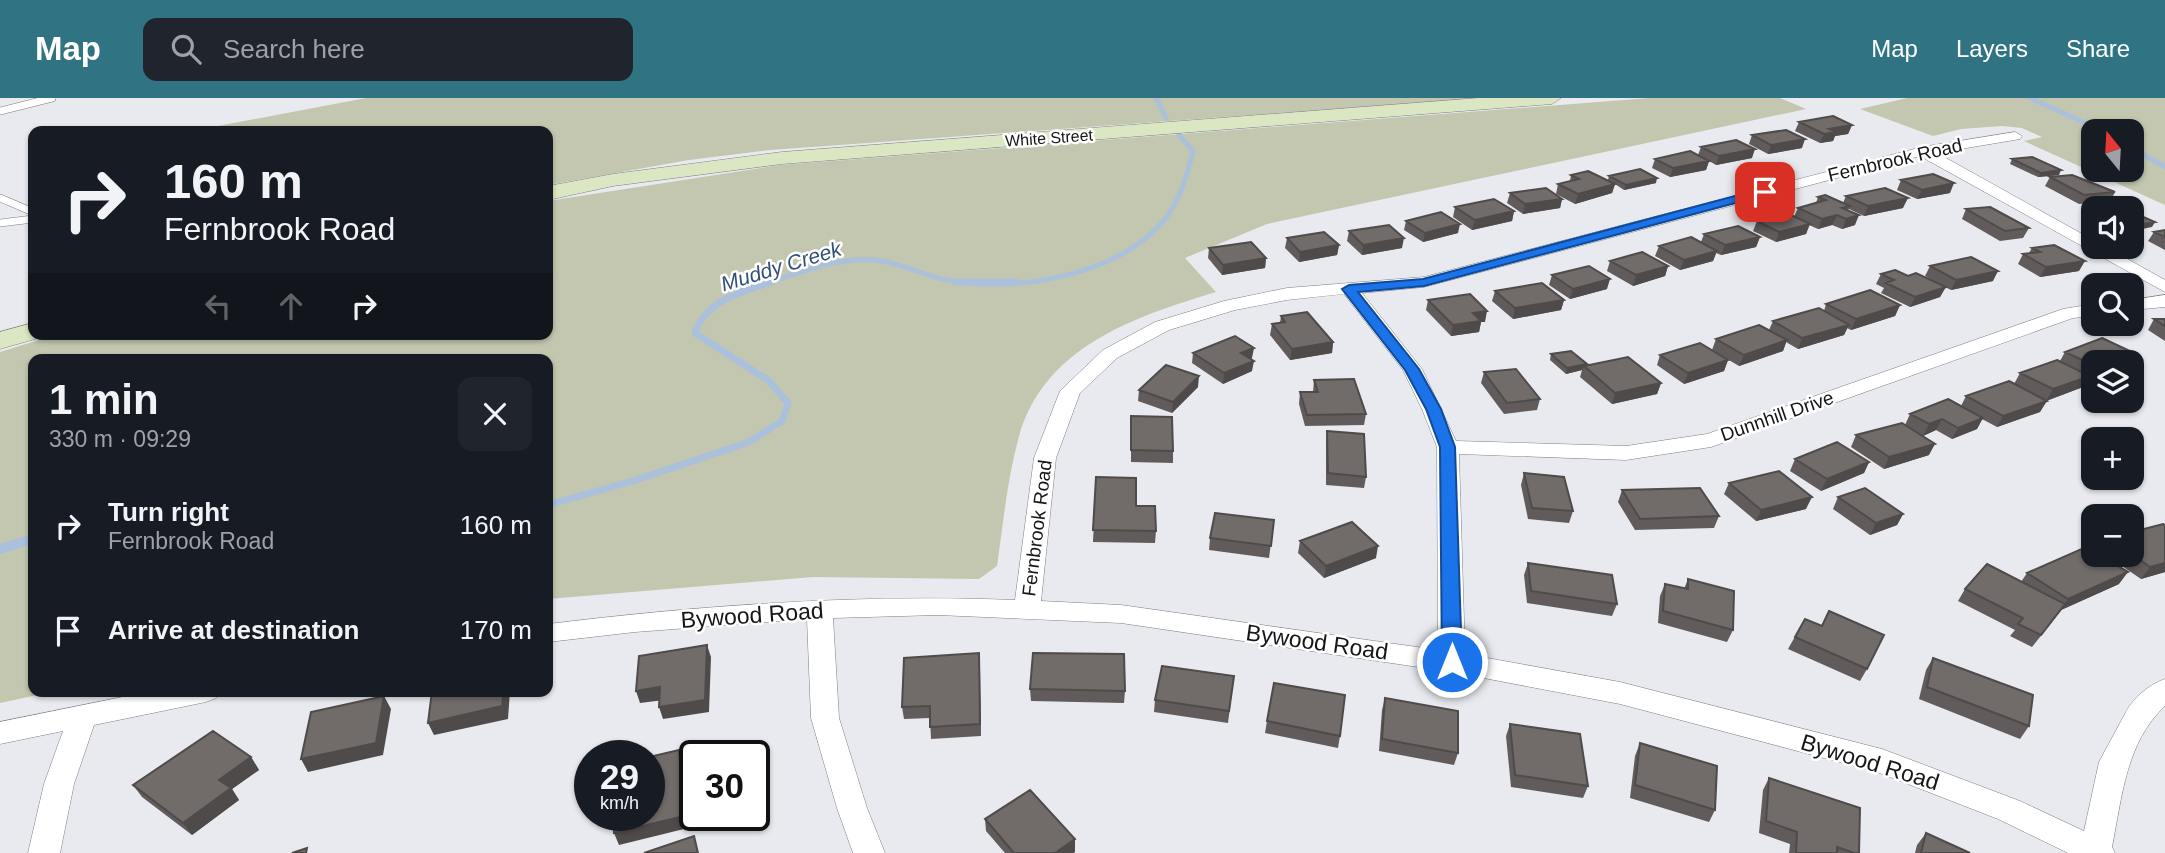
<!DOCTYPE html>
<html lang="en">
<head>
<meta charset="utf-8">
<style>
  :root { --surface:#171b24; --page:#20242c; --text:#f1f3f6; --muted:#9ea1a6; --accent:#307484 }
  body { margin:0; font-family:Arial,sans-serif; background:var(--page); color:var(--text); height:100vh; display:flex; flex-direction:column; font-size:26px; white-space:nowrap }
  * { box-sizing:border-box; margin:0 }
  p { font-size:23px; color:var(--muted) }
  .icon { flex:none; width:38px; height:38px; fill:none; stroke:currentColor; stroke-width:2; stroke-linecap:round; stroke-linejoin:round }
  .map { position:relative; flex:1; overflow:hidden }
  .details { position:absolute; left:28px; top:256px; width:525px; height:343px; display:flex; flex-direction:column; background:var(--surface); border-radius:14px; box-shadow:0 2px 5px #0004 }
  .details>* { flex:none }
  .guide { position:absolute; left:28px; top:28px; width:525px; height:214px; border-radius:14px; box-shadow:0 2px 5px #0004; background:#171b24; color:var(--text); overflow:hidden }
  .needle { width:46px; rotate:342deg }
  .fabs { position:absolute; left:2081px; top:21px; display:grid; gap:14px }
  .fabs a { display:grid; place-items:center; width:63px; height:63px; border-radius:14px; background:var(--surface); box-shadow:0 2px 5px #0004; font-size:35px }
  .speed { position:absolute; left:574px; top:642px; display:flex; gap:14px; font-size:35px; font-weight:700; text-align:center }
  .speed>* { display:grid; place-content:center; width:91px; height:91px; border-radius:50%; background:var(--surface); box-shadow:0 2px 5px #0004; line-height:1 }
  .speed small { font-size:18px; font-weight:400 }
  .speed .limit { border:4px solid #111; border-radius:10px; background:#fff; color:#111 }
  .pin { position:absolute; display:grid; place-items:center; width:60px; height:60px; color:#fff; margin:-30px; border-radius:14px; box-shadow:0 4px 10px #0006 }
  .me { position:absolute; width:77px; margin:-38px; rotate:0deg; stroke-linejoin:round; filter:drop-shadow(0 0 5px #0008) }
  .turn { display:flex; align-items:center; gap:24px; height:147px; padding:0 21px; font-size:32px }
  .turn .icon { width:91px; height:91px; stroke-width:2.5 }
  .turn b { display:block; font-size:49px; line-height:60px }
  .lanes { display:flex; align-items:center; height:66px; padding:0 21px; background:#0003; justify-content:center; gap:35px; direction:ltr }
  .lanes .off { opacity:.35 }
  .round { display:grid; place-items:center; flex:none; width:74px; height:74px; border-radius:14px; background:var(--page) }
  .head { display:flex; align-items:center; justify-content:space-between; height:119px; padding:0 21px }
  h1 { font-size:42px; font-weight:700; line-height:52px }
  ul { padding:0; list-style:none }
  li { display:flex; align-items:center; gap:21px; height:105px; padding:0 21px }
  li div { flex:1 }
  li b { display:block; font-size:26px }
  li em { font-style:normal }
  header { display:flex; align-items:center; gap:42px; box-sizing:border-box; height:98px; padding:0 35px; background:var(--accent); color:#fff }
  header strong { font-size:33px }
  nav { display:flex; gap:38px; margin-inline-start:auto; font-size:24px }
  .search { width:490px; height:63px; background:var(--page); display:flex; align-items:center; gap:18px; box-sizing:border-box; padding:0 24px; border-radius:14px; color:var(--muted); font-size:26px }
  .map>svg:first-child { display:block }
</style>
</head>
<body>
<header>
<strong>Map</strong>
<div class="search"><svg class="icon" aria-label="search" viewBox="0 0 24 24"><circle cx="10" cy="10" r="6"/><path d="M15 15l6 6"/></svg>Search here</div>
<nav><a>Map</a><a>Layers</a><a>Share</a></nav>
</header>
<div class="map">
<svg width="2165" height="755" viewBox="0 0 2165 755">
  <rect width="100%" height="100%" fill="#e9eaef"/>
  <path fill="#c3c7af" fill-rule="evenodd" d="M366 0H1484L771 52 689 62 548 87V33H192Z
    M1650 0H1780L1806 11 1267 126 1185 160 1216 194C1134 219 1042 249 1018 342 1007 383 1003 427 997 468L979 481 813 479 548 501V261H33V593H56L0 605V254L58 236H548V103L780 67Z
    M1907 0H2165V107L2024 43 2042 39 2022 30 2002 28 1961 31 1933 38 1860 11ZM2093 33H2132V72H2093Z"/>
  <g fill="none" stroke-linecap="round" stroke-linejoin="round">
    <path stroke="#abc0db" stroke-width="5" d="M1156 0 1166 20
      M2030 0 2103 33
      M2132 50 2165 69
      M766 186C799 174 840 159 875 162 904 165 929 181 958 184 1024 192 1114 177 1161 126 1179 106 1187 78 1193 53L1179 37"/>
    <path stroke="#abc0db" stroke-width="7" d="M956 184H1016
      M548 407 636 382 749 344 782 323 788 305 769 283 695 235C706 202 742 194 771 184"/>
    <path stroke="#abc0db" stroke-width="10" d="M0 451 33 441"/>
    <g stroke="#7d7e83" stroke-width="8">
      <path id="lane" d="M0 13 52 0
        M0 100 33 114
        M0 125 33 121"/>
    </g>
    <g stroke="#7d7e83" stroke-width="1">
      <path id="street" d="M2015 34 2022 38 2020 41 1937 55 2093 142V149H2106L2165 182V194L1920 58 1424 189 1362 195 1422 271 1456 343 1626 348 1707 336 2063 211 2093 206V218L2073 220 1711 349 1626 362 1459 356 1465 556 1620 584 1882 651 2020 703 2084 733 2099 664 2126 614C2133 600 2150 586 2165 581V608C2126 644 2122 699 2112 749L2115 755H2068L1998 721 1877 674 1620 606 1452 574 1121 525 938 517 833 520 839 620 867 710 885 755H853L837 710 811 620 807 521 635 534 548 544V526C703 507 859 496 1015 502L1034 360 1060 293 1103 252 1155 224 1224 203 1287 190 1424 179 1922 49ZM1344 196 1403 272 1422 311 1437 349 1438 552 1121 507 1041 503 1056 360 1080 295 1117 260 1169 232 1235 212 1287 202Z
        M2165 197V209L2132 212V202Z
        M152 593H220L216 600 206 604 94 627 74 686 60 755H28L44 686 63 633 0 646V624Z"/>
    </g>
    <g stroke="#7d7e83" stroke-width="1">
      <path id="secondary" d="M1479 0H1561L1552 6 782 66 613 88 548 102V88L613 76 782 54Z
        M33 225V236H44L42 239 0 251V234Z"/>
    </g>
    <use href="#lane" stroke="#fff" stroke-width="7"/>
    <use href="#street" fill="#fff" fill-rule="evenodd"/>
    <use href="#secondary" fill="#dae7c2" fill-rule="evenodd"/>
  </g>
  <path fill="#615c5b" d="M1799 24 1852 27 1848 36 1835 38 1833 43 1820 45 1795 33Z
    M1752 37 1802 50 1768 56 1749 46Z
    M1701 49 1752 60 1716 67 1709 63 1706 72 1670 79 1652 70 1655 61 1698 57Z
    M2012 61 2059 77 2038 79 2010 66Z
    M1571 77 1608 82 1609 78 1656 85 1624 92 1615 86 1612 95 1575 106 1556 96 1558 86 1570 83Z
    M2050 79 2115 94 2110 104 2079 106 2045 88Z
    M1901 82 1950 95 1917 101 1897 92Z
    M1510 95 1562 101 1560 110 1523 116 1507 105Z
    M1846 98 1903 110 1864 118 1849 111 1848 112 1855 127 1842 131 1832 127 1818 131 1809 127 1806 136 1776 144 1753 133 1757 123 1794 119 1798 110 1816 105 1818 99 1843 105Z
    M1455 109 1514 113 1512 123 1472 132 1453 119Z
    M1966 111 2029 130 2023 140 2000 143 1962 121Z
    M1406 123 1458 135 1423 144 1404 132Z
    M2165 132V152L2148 143 2154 134Z
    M1349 133 1402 150 1362 157 1347 143Z
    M1704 136 1760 139 1756 149 1721 157 1716 155 1713 163 1680 172 1655 158 1659 148 1701 144Z
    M1287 140 1339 147 1337 157 1299 164 1285 150Z
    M1209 150 1266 160 1265 170 1222 177 1208 160Z
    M2032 150 2079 173 2040 179 2018 166 2023 156 2029 155Z
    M1610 163 1668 168 1665 178 1633 188 1607 173Z
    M1930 168 1993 183 1951 192 1945 189 1940 199 1910 209 1881 195 1884 190 1876 186 1881 176 1908 178 1935 184 1925 178Z
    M1552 177 1607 191 1570 201 1549 187Z
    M1495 193 1564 202 1561 212 1513 221 1492 203Z
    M1428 202 1485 224H1481L1479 234 1451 238 1426 212Z
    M1826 206 1900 207 1895 218 1851 232 1847 230 1844 237 1798 251 1786 244 1783 253 1739 268 1712 252 1716 241 1769 232 1773 223 1824 213Z
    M1281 218 1333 244 1332 255 1290 262 1270 237 1272 226 1280 225Z
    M2154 221H2165V243L2148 232Z
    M2065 254 2093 264V281L2089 279 2083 289 2046 303 2040 314 1997 329 1982 321 1977 331 1952 341 1936 332 1923 338 1913 332 1929 357 1884 371 1851 349 1856 337 1905 327 1910 316 1961 308 1966 298 2014 286 2020 275 2060 263Z
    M1193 255 1252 260 1251 261 1252 273 1223 286 1192 265Z
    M1551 256 1587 266V268L1661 285 1657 296 1612 306 1580 279 1582 272 1566 276 1550 262Z
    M1660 257 1728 262 1724 273 1684 286 1657 267Z
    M1484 274 1540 301 1537 312 1504 316 1481 285Z
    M1314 282 1366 316 1364 327 1305 328 1299 306 1300 294H1313Z
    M1198 289 1172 315 1138 303 1139 292Z
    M1131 318 1173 353V365L1131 364Z
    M1327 333 1366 379 1364 390 1326 387V344Z
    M1795 361 1869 364 1864 375 1821 393 1790 373Z
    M1524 375 1573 413 1569 425 1528 421 1521 387Z
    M1096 379 1136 408 1156 433 1155 445 1093 444Z
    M1729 385 1806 411 1756 423 1724 396Z
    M1622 392 1719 418 1714 430 1635 432 1618 404Z
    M1838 399 1903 416 1897 427 1870 437 1833 411Z
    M1274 422 1269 460 1209 452 1210 440Z
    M2165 427V474L2141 481 2106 457H2132Z
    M1300 443 1376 460 1324 480 1298 455Z
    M1528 465 1617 506 1612 518 1527 505 1524 477Z
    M2027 475 2119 486 2061 512 2032 549 2010 538 2015 532 1958 503 1965 491 2021 484Z
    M1688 481 1733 532 1727 544 1658 525 1660 498 1665 486 1684 491Z
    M1805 521 1867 571 1860 583 1788 551Z
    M979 555 981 638 931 641 930 620 904 621 902 609Z
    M1933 560 2029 628 2020 641 1919 601 1926 572Z
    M1234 578 1228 625 1154 614 1155 602Z
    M1030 591 1125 593 1124 605 1031 603Z
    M1385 600 1458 655 1454 667 1379 653 1382 612Z
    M1267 623 1340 638 1338 650 1265 635Z
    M1510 626 1588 688 1583 700 1511 689 1506 638Z
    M1640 645 1715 712 1709 724 1630 700 1635 658Z
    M251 659 259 672 232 691 239 702 192 737 142 699 133 687Z
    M1769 680 1859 755H1789L1790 746 1759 735 1763 692Z
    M985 721 1075 754 1073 755H1005L986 733Z
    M1926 735 1970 755H1915L1917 747Z"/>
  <path fill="#4f4b4a" d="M1852 27 1848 36 1835 38 1833 43 1820 45 1824 36 1829 31Z
    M1805 41 1802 50 1768 56 1771 47Z
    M1755 51 1752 60 1716 67 1719 58Z
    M1709 63 1706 72 1670 79 1673 70Z
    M2061 72 2059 77 2038 79 2041 75Z
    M1657 80 1656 85 1624 92 1626 87Z
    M1954 85 1950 95 1917 101 1922 92Z
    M1615 86 1612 95 1575 106 1578 96Z
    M1908 100 1903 110 1864 118 1868 108Z
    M1562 101 1560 110 1523 116 1525 106Z
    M1514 113 1512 123 1472 132 1475 122Z
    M1837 117 1832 127 1818 131 1822 121Z
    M1859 117 1855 127 1842 131 1846 121Z
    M2155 124 2152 129 2132 133 2133 128Z
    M1460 126 1458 135 1423 144 1425 135Z
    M1810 126 1806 136 1776 144 1779 134Z
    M1760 139 1756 149 1721 157 1725 147Z
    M1404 140 1402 150 1362 157 1363 147Z
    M1339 147 1337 157 1299 164 1300 154Z
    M1717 153 1713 163 1680 172 1684 162Z
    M1266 160 1265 170 1222 177 1223 167Z
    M2085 163 2079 173 2040 179 2046 169Z
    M1668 168 1665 178 1633 188 1636 177Z
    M1998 173 1993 183 1951 192 1956 182Z
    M1610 181 1607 191 1570 201 1573 191Z
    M1946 189 1940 199 1910 209 1915 199Z
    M1564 202 1561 212 1513 221 1515 210Z
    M1900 207 1895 218 1851 232 1856 221Z
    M1487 213 1485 224H1481L1479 234 1451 238 1453 227 1473 215Z
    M1849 227 1844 237 1798 251 1802 240Z
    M1787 242 1783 253 1739 268 1744 257Z
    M1333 244 1332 255 1290 262 1292 251Z
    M1254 250 1252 260 1240 266 1241 255Z
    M2136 256 2131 264H2115Z
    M1728 262 1724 273 1684 286 1688 275Z
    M1254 263 1252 273 1223 286 1224 275Z
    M1587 266 1586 270 1584 268 1582 272 1566 276 1567 270Z
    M1199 278 1198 289 1172 315 1173 304Z
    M2090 278 2083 289 2046 303 2053 291Z
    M1661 285 1657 296 1612 306 1615 295Z
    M2047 303 2040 314 1997 329 2003 318Z
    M1983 320 1977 331 1952 341 1958 330Z
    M1942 321 1936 332 1923 338 1929 326Z
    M1935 346 1929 357 1884 371 1889 359Z
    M1869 364 1864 375 1821 393 1827 381Z
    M1812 399 1806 411 1756 423 1761 412Z
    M1903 416 1897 427 1870 437 1876 425Z
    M1378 448 1376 460 1324 480 1326 468Z
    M2165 465V474L2141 481 2150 469Z
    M2128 474 2119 486 2061 512 2032 549 2068 501Z
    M707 547 711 559 709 614 663 621 659 609Z
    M979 555 980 568 981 638 980 626Z
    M660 589 664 602 640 605 636 593Z
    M504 593H510L508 621 434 637 428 625Z
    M384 598 391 611 383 657 308 674 301 661Z
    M679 652 682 664 688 730 619 747 614 735Z
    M251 659 259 672 232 691 239 702 192 737 183 725 219 682Z
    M1075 741V754L1073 755H1055Z"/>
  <path fill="#716b6a" stroke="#4f4b4a" stroke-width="2" d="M1833 18 1852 27 1829 31 1836 34 1824 36 1799 24Z
    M1786 32 1805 41 1771 47 1752 37Z
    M1736 42 1755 51 1719 58 1701 49Z
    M1690 53 1709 63 1673 70 1655 61Z
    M2032 59 2061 72 2041 75 2012 61Z
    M1640 71 1657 80 1626 87 1609 78Z
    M1588 73 1615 86 1578 96 1558 86 1579 81 1571 77Z
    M1933 76 1954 85 1922 92 1901 82Z
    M2072 77 2115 94 2084 97 2050 79Z
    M1546 90 1562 101 1525 106 1510 95Z
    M1885 90 1908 100 1868 108 1846 98Z
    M1825 97 1850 108 1842 110 1859 117 1846 121 1837 117 1822 121 1798 110 1826 102 1818 99Z
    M1494 101 1514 113 1475 122 1455 109Z
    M1990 109 2029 130 2005 133 1966 111Z
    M1441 114 1460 126 1425 135 1406 123Z
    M2132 114 2155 124 2133 128 2132 127Z
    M1787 115 1810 126 1779 134 1757 123Z
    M1389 127 1404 140 1363 147 1349 133Z
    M1738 128 1760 139 1725 147 1704 136Z
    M2165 132V139L2154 134Z
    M1324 134 1339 147 1300 154 1287 140Z
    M1691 139 1717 153 1684 162 1659 148Z
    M1251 144 1266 160 1223 167 1209 150Z
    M2054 147 2085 163 2046 169 2023 156 2040 154 2032 150Z
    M1642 154 1668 168 1636 177 1610 163Z
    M1971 159 1998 173 1956 182 1930 168Z
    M1589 168 1610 181 1573 191 1552 177Z
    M1895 172 1908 178 1916 175 1946 189 1915 199 1886 185 1894 182 1881 176Z
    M1542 185 1564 202 1515 210 1495 193Z
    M1870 192 1900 207 1856 221 1826 206Z
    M1470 196 1487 213 1473 215 1481 223 1453 227 1428 202Z
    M1819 210 1849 227 1802 240 1773 223Z
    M1307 214 1333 244 1292 251 1272 226 1285 224 1281 218Z
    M2154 221H2165V228Z
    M1759 227 1787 242 1744 257 1716 241Z
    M1235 238 1254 250 1241 255 1254 263 1224 275 1193 255Z
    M2102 240 2136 256 2115 264H2093V267L2065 254Z
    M1700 245 1728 262 1688 275 1660 257Z
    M1571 253 1587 266 1567 270 1551 256Z
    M1628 259 1661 285 1615 295 1584 268Z
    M2057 262 2090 278 2053 291 2020 275Z
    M1166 267 1199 278 1173 304 1139 292Z
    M1516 271 1540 301 1507 305 1484 274Z
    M1354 281 1366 316 1307 317 1300 294H1318L1314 282Z
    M2009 283 2047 303 2003 318 1966 298Z
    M1948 301 1983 320 1958 330 1942 321 1929 326 1910 316Z
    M1131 318 1172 319 1173 353 1131 352Z
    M1902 325 1935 346 1889 359 1856 337Z
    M1327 333 1364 336 1366 379 1328 375Z
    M1837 344 1869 364 1827 381 1795 361Z
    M1779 373 1812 399 1761 412 1729 385Z
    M1524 375 1564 379 1573 413 1532 410Z
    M1096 379 1136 380V408H1155L1156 433 1093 432Z
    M1700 390 1719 418 1640 421 1622 392Z
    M1865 390 1903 416 1876 425 1838 399Z
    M1215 415 1274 422 1271 448 1210 440Z
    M1352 424 1378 448 1326 468 1300 443Z
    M2163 426 2165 427V465L2150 469 2132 456V434Z
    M2086 449 2093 453V457H2099L2128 474 2068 501 2027 475Z
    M1528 465 1612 477 1617 506 1531 493Z
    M1987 466 2065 506 2041 537 2018 526 2023 520 1965 491Z
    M1688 481 1734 493 1733 532 1663 513 1665 486 1688 491Z
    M1829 513 1884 537 1867 571 1795 539 1805 521 1822 528Z
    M707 547 705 602 659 609 660 589 636 593 639 558Z
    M979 555 980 626 930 629V608L902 609 904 560Z
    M1033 555 1124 556 1125 593 1030 591Z
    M1933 560 2033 597 2029 628 1927 589Z
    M1162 568 1234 578 1229 613 1155 602Z
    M1274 585 1345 597 1340 638 1267 623Z
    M432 593H504L502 608 428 625Z
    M384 598 376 645 301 661 311 614Z
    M1385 600 1458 613V655L1382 641Z
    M1510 626 1580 636 1588 688 1515 677Z
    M213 633 251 659 219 682 231 690 183 725 133 687Z
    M1640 645 1717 668 1715 712 1635 687Z
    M679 652 684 718 614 735V718H649V659Z
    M1769 680 1860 710 1859 755H1854L1837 749V755H1796L1797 734 1766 723Z
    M1030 692 1075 741 1055 755H1014L985 721Z
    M1926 735 1970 755H1921Z
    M694 738 698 755H644Z
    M307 750 306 755H292Z"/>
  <path fill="#1a73e8" stroke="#114b97" stroke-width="2" d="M1765 90 1771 94 1769 96 1424 188 1358 194 1419 271 1441 311 1455 349 1462 564 1459 569H1445L1442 564 1440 349 1426 311 1405 272 1342 191 1349 187 1423 181Z"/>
  <g text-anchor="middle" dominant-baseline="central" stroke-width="5" stroke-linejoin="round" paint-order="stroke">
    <g font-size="16" fill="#161618" stroke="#fff">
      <text transform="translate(1049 40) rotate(-4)">White Street</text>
    </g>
    <g font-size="19" fill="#161618" stroke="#fff">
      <text transform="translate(1895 62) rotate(-13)">Fernbrook Road</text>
      <text transform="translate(1777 318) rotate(-19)">Dunnhill Drive</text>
      <text transform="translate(1037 430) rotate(-83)">Fernbrook Road</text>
    </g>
    <g font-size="21" font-style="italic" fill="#335178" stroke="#fff">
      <text transform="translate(781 168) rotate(-17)">Muddy Creek</text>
    </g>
    <g font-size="23" fill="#161618" stroke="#fff">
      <text transform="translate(752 517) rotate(-4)">Bywood Road</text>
      <text transform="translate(1317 544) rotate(8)">Bywood Road</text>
      <text transform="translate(1870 664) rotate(17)">Bywood Road</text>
    </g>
  </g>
</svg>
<div class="fabs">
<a><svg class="needle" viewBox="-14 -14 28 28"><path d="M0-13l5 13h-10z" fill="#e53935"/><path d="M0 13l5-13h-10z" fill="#9ea1a6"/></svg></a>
<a><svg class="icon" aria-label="sound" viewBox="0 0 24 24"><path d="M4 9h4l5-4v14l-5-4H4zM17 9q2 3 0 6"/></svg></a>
<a><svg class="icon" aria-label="search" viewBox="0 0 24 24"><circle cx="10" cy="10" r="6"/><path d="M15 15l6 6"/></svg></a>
<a><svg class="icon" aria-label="layers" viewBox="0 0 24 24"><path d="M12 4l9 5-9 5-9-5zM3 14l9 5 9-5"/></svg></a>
<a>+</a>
<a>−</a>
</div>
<div class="speed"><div>29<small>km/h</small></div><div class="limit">30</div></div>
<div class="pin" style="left:1765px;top:94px;background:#d93025"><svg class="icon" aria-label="arrive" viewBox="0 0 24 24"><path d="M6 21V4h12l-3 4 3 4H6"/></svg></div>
<svg class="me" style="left:1452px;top:564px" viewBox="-20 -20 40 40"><circle r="17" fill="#1a73e8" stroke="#fff" stroke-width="3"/><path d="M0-11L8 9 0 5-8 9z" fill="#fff"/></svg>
<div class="guide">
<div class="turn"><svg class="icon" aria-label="right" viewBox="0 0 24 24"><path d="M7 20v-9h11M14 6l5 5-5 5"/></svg><div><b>160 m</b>Fernbrook Road</div></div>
<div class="lanes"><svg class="icon off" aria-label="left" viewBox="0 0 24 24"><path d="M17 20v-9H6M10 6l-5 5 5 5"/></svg><svg class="icon off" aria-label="ahead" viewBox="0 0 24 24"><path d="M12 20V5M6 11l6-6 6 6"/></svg><svg class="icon" aria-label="right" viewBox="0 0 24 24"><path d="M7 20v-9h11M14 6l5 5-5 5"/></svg></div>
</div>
<section class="details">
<div class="head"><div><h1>1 min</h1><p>330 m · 09:29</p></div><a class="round"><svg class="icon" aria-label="close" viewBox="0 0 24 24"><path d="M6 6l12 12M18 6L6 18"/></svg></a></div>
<ul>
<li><svg class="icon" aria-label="right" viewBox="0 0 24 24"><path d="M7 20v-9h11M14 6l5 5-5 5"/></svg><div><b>Turn right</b><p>Fernbrook Road</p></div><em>160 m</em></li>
<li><svg class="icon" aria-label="arrive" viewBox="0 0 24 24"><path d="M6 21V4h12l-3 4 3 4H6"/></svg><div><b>Arrive at destination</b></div><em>170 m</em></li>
</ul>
</section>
</div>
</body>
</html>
